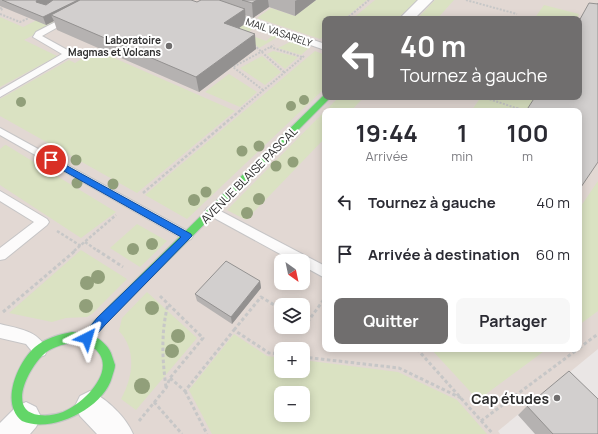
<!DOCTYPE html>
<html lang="fr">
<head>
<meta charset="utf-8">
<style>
  :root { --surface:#fff; --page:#f7f7f7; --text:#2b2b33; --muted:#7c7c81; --accent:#706e6e }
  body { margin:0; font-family:Manrope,sans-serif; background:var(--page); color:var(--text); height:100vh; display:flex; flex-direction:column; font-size:15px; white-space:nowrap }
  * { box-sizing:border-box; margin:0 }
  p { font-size:13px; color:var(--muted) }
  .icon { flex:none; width:22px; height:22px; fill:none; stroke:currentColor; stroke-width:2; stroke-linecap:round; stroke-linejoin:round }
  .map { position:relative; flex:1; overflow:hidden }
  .panel { position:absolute; left:322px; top:108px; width:260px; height:244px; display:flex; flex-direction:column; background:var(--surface); border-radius:8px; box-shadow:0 2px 10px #0003 }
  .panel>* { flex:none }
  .top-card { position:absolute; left:322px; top:16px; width:260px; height:84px; border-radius:8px; box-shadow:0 2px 10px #0003; background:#706e6e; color:#fff; overflow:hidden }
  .needle { width:26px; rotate:147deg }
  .tools { position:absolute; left:274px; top:254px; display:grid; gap:8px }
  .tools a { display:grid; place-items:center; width:36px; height:36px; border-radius:8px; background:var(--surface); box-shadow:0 2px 10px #0003; font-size:20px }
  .pin { position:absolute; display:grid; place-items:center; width:34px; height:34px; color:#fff; margin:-17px; border:2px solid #fff; border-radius:50%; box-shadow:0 1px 4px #0007 }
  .me { position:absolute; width:44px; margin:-22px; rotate:40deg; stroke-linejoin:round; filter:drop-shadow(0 0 3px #0008) }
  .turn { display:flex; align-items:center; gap:14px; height:84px; padding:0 12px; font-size:18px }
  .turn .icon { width:52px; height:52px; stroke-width:2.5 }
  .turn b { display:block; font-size:28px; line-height:34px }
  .eta { display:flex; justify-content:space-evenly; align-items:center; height:68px; text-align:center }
  .eta b { font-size:24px; font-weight:700; line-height:28px }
  .button { display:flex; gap:8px; margin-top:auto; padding:8px 12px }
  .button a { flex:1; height:46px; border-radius:8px; background:var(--accent); color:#fff; font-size:16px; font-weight:700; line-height:46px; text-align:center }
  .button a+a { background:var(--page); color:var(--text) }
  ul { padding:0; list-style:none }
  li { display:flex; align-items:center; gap:12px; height:52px; padding:0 12px }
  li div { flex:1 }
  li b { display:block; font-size:15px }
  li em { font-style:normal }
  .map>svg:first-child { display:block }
</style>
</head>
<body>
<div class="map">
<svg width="598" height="434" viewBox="0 0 598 434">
  <rect width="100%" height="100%" fill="#eae6e5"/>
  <path fill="#e2d8d3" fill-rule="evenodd" d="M0 0H598V349L498 431 500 434H0ZM325 19H579V97H325ZM325 111H579V349H325ZM281 261H303V283H281ZM281 305H303V327H281ZM281 349H303V371H281ZM281 393H303V415H281Z"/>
  <path fill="#dae2c2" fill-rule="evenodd" d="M316 0H367L344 19H325V35L320 39 257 18 271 8 295 16Z
    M375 0H417L397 19H352Z
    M435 0H454L437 19H417Z
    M544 5 579 14 577 19H534Z
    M0 17 23 27 43 17 54 22V24L24 40 57 56 0 87Z
    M227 19 253 28 247 34 266 41 273 35 278 37 259 48Z
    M290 42 309 48 301 55 278 48Z
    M96 50 235 111 137 193 0 116V99L69 60 75 63Z
    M273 51 298 57 285 69 267 54Z
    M315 51 325 55V88L187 219 145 195Z
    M262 56 281 72 265 85 240 68Z
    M229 74 257 92 240 107 205 92Z
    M339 97H364L351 111H325Z
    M481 97H537L549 111H471Z
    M325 111V138L246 220 227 210Z
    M5 145H6L116 212 81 238 0 185V149Z
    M598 181V311L579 325V209Z
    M137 224 167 241 140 267 110 248Z
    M81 250 127 279 92 314 87 317 66 318 52 322 9 313Z
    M147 292 197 338 136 410 121 399C133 377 137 350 119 331L122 318Z
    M234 334 267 356 281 358V371H303V360L398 372 457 400 487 434H212L189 390ZM281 393H303V415H281Z
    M431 349H547L478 400Z"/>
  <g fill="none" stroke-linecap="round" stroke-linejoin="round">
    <g stroke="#c6c5c6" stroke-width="2">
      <path id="lane" d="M229 13H235L325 44V50L229 17Z
        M67 16 74 18 42 36 71 52V56L0 97V90L62 54 33 37 36 32Z
        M0 128 191 233 193 236 191 239 187 241 183 239 0 135Z
        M0 191 47 219 49 222 47 225 5 259 0 260V248L34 222 0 201Z
        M211 206 325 266V278L303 266V261H293L207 214 205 211 207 208Z
        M0 324C19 329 38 330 47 350L45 355 40 357 35 355 26 344 0 338Z"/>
    </g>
    <g stroke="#c6c5c6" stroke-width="2">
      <path id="street" d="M418 0H433L414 19H399Z
        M90 391C107 399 126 417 133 434H97L80 416 75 406 80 396Z
        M26 402 36 407 41 417 36 427 30 434H0V423L16 407Z"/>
    </g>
    <g stroke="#c6c5c6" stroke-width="2">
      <path id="fast" d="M324 95 325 97H331L105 324 95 337C102 340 110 348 112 356 113 359 114 362 115 365 115 369 113 373 112 377 104 408 52 434 22 421 0 404 17 363 35 347 44 339 60 334 72 332 75 332 80 333 83 334L97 318ZM73 342C78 343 86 343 91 346 122 366 85 403 63 412 55 415 47 416 39 415 6 411 29 368 43 355 51 347 62 345 73 342Z"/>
    </g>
    <path stroke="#c7c7c7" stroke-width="2" stroke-dasharray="2 1.5" stroke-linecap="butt" d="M466 0 517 14
      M0 8 3 9 0 10
      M0 14 20 22 29 18
      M346 19 369 0
      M254 45 285 73
      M270 47 302 57
      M263 90 233 67 274 45
      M483 97 519 109
      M241 109 304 56"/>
    <path stroke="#c7c7c7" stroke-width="2.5" stroke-dasharray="3 2" stroke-linecap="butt" d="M516 108 524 111
      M143 193 243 108
      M57 231 81 246
      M85 242 98 251
      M74 251 116 215"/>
    <path stroke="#c7c7c7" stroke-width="3" stroke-dasharray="3.5 2.5" stroke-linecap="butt" d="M97 250 123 267
      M3 312 76 250
      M303 322 306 324 325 298
      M234 330 261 297 281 309
      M579 348 598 334
      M417 349 493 434
      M303 357 399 368 461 398
      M170 378 185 391 234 330 269 353 281 354
      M166 387C162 358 161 332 168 304
      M185 391 207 434
      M154 402 182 434
      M139 421 166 388 170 378 203 338 160 296
      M481 421 578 349"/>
    <use href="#lane" fill="#fcfbfb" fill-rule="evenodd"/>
    <use href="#street" fill="#fcfbfb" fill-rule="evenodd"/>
    <use href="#fast" fill="#63d668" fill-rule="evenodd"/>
  </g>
  <g fill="#919f7a">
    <circle cx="304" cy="100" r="5"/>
    <circle cx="21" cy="102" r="5"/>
    <circle cx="291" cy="106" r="5"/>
    <circle cx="259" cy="146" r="5.5"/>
    <circle cx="242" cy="151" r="5.5"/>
    <circle cx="76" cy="160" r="5.5"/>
    <circle cx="293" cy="162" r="5.5"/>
    <circle cx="44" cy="166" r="5.5"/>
    <circle cx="276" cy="166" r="5.5"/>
    <circle cx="77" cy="183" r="5.5"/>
    <circle cx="113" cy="184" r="5.5"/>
    <circle cx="206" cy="192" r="5.5"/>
    <circle cx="259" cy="199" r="6"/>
    <circle cx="194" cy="200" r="6"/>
    <circle cx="247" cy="213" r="6"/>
    <circle cx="152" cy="244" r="6"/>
    <circle cx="133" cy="249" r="6"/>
    <circle cx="98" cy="277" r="7"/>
    <circle cx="87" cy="283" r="7"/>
    <circle cx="86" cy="306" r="7"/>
    <circle cx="152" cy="308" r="7"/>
    <circle cx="178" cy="336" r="7"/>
    <circle cx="172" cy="351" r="7"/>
    <circle cx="142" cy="386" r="8"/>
  </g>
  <path fill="#b5b2b1" d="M0 0H191L197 2 201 0H316L295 16 269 7 253 18 245 15 246 23 239 28 256 49 199 92 57 30 54 21 46 25 0 6Z
    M260 281 261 288 232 324 197 301 195 294Z
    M527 406 598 434H535L518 415Z"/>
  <path fill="#939190" d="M37 0H54L40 8 36 2Z
    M78 0H96L51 15 54 21 46 25 43 17Z
    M257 0H268L269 7 253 18 252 3Z
    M297 0H316L295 16V1Z
    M245 9 246 23 225 38 224 23Z
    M255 34 256 49 199 92 196 77Z
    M260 281 261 288 232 324 231 317Z"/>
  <path fill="#d2cfce" stroke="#939190" d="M2 0H37L36 2 46 5 53 0H78L43 17Z
    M80 0H191L197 2 201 0H219L245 9 224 23 255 34 196 77 51 15Z
    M242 0H257L252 3Z
    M589 3 598 4V3V162L579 190V111H518L520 109 526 111 535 97H579V21Z
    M226 261 260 281 231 317 195 294Z
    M569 371 598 399V434H553L527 406Z"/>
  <path fill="#1a73e8" stroke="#114b97" d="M51 157 191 234 192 236 105 325 90 342 87 343 83 342 81 338 97 318 181 237 48 162V158Z"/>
  <g fill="#706e6e" stroke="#fff" stroke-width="1.5">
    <circle cx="169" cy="46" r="4"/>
    <circle cx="557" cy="398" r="4"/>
  </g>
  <g text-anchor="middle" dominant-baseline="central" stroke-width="4" stroke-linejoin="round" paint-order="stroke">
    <g font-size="10" fill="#2e2e2e" stroke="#fff">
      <text transform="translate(279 32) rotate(19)">MAIL VASARELY</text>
    </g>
    <g font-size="10" font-weight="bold" fill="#2e2e2e" stroke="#fff" text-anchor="end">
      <text x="161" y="40">Laboratoire<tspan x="161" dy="12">Magmas et Volcans</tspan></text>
    </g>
    <g font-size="12" fill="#2e2e2e" stroke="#fff">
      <text transform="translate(249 175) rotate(-45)">AVENUE BLAISE PASCAL</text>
    </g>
    <g font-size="14" font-weight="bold" fill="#2e2e2e" stroke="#fff" text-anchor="end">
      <text x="549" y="398">Cap études</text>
    </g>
  </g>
</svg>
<div class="tools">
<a><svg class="needle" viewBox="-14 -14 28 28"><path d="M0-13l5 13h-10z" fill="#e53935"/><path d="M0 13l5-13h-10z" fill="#7c7c81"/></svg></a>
<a><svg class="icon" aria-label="layers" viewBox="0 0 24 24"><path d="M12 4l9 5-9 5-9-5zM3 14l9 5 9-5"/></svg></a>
<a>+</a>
<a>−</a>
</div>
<div class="pin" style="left:51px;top:160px;background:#d93025"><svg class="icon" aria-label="arrive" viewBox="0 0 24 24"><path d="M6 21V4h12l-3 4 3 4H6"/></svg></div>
<svg class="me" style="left:87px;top:338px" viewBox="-20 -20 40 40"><path d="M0-17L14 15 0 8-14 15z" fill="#1a73e8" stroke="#fff" stroke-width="4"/></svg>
<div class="top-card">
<div class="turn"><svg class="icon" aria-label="left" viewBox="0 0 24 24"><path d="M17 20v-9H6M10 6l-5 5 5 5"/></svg><div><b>40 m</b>Tournez à gauche</div></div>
</div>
<section class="panel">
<div class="eta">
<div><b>19:44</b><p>Arrivée</p></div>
<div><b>1</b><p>min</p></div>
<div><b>100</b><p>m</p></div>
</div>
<ul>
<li><svg class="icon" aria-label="left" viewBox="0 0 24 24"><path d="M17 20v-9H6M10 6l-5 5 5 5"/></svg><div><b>Tournez à gauche</b></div><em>40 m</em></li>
<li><svg class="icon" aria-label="arrive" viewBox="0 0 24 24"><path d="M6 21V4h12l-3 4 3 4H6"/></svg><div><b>Arrivée à destination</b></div><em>60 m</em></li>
</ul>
<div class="button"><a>Quitter</a><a>Partager</a></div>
</section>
</div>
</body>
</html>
